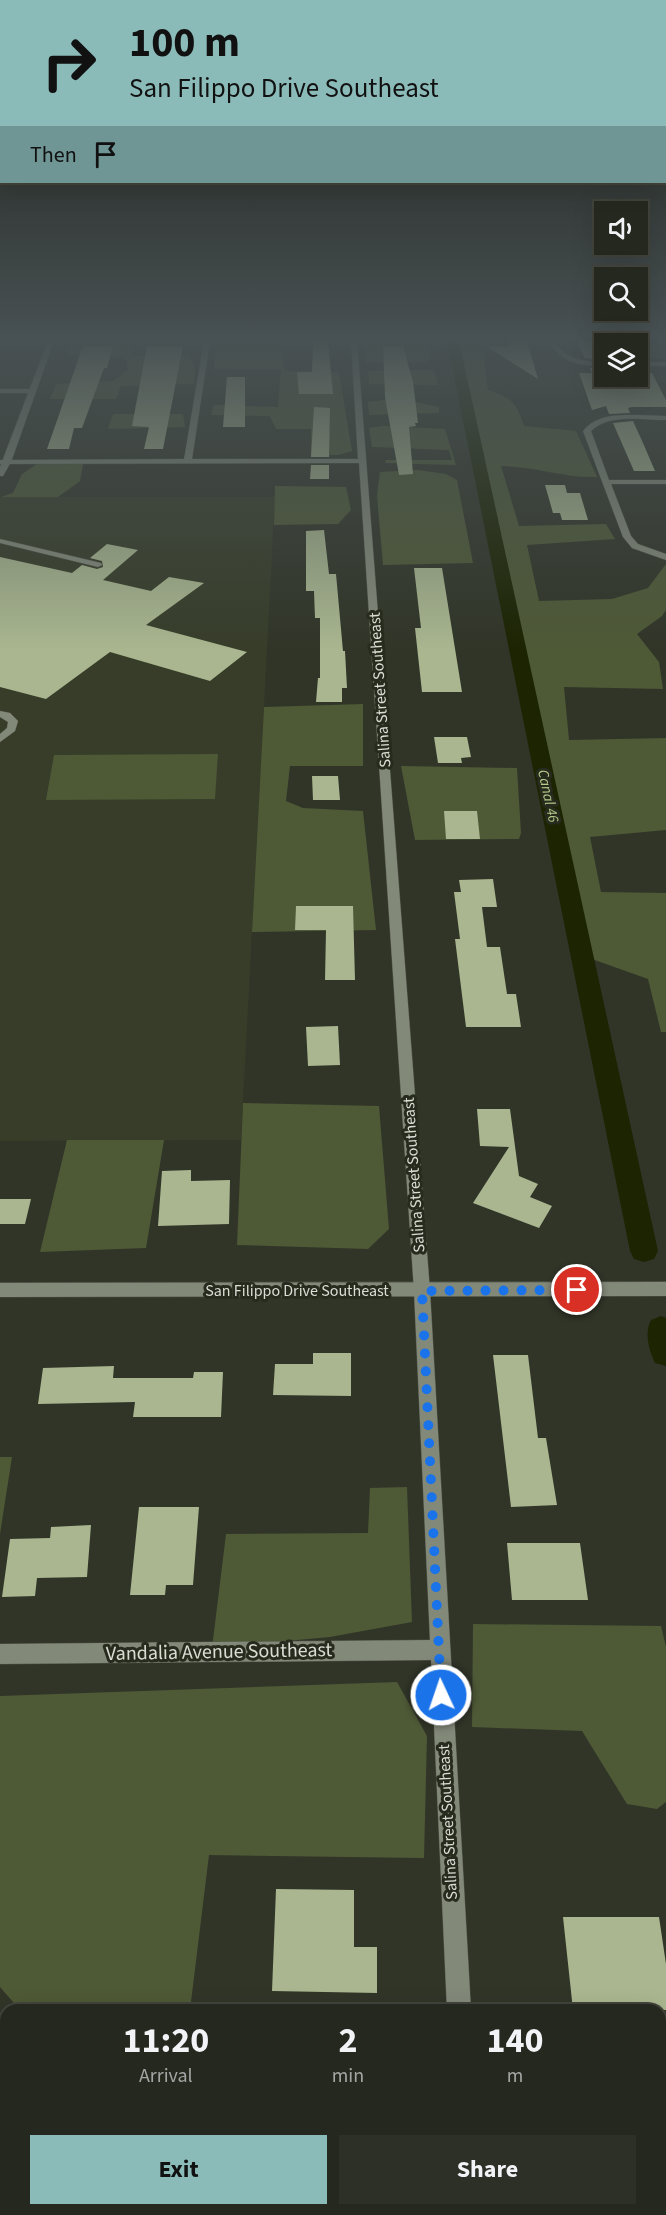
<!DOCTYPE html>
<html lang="en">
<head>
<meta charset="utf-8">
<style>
  :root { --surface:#25281e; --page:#2d3027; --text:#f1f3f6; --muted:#a3a6a4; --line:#42443c; --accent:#8bbbb9 }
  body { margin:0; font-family:"Source Sans 3",sans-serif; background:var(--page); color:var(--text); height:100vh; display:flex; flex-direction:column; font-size:22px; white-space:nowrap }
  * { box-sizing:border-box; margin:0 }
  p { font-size:20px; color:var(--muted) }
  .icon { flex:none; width:33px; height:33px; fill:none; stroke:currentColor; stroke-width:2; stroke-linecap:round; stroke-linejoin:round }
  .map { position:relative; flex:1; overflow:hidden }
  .side { position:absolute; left:0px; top:2004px; width:666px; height:212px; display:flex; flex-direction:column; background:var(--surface); border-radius:18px 18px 0 0; box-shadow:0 6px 24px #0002,0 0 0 2px var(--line) }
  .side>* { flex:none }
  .guide { position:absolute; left:0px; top:0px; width:666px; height:183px; box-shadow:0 6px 24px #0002,0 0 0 2px var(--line); background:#8bbbb9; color:#111; overflow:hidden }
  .fabs { position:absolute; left:594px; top:201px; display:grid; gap:12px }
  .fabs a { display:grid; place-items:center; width:54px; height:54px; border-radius:0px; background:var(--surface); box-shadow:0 6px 24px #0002,0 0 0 2px var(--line); font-size:30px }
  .pin { position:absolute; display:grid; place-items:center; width:51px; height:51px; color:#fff; margin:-26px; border:3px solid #fff; border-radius:50%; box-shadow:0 2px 6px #0007 }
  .me { position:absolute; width:66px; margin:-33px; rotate:357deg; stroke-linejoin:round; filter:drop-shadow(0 0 4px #0008) }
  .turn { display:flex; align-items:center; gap:21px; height:126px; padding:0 30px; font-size:27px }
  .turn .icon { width:78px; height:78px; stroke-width:2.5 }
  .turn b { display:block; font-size:42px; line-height:51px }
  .then { display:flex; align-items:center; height:57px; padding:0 30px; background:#0003; gap:12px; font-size:22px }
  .eta { display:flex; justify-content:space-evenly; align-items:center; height:102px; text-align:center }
  .eta b { font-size:36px; font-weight:700; line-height:42px }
  .primary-button { display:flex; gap:12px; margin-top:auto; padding:12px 30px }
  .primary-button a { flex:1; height:69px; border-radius:0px; background:var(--accent); color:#111; font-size:24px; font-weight:700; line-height:69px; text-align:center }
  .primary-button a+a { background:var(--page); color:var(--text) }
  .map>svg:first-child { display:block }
</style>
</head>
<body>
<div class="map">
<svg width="666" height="2215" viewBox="0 0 666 2215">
  <rect width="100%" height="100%" fill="#313528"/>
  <path fill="#373d29" d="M0 497H275L241 1140 0 1141Z"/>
  <path fill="#4e5936" d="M215 341H334L281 347 284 371 339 372 352 451 338 455H311V429H276L270 416 211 415 214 405 278 407 281 370 214 369Z
    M365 341H426L432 359 423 363H366Z
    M456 341H471L483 352 488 390C512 398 516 402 524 426L576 431 597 477C564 478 533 466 501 466L519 526 606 524 615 539 527 545 539 601 612 599 648 588 666 564V610L662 616 637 634 659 662 663 689 564 687 569 740 666 738V830L590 837 601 892 666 893V1032H661L648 979 589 958Z
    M630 341H666L659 342 666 352V358H638V344L631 343Z
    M83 344H132L131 356 189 355 195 365 194 384 121 386 116 399H50L56 384 113 381 128 370 126 357H83L67 354 70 348Z
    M434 370 438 385 369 384 368 371Z
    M384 400 411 401 439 407V413L369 415 368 402Z
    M113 414H183L185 427 108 429Z
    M383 426 445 429 456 465 386 463 385 460H452L449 450 372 447 369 428Z
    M37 464H83L80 481 58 497H1L13 493 22 474Z
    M418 470 446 474 457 480 473 563 383 565 377 496 380 472Z
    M275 486 346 487 351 510 338 524 274 525Z
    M363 704V766H290L286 801 303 808 363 811 376 930 252 932 264 707Z
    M218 754 215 799 46 800 54 755Z
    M401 766 517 768 521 833 519 839 415 840Z
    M243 1103 379 1106 389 1229 368 1249 237 1245Z
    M67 1140H164L146 1248 40 1252Z
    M0 1457H12L0 1534Z
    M407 1487 412 1622 330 1637 212 1648 226 1534 368 1533 370 1488Z
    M473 1624 661 1626 666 1647V1802L657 1809 627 1804 582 1731 472 1727Z
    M397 1682 427 1736 424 1858 209 1855 190 2010H20L0 1987V1696Z
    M660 2053 666 2054V2215H543L544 2210H660Z"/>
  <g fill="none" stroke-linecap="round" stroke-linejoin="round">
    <path fill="#1c2402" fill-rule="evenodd" d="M447 341H459L658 1251 654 1259 644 1262 634 1259 630 1251Z
      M661 1316 666 1318V1366L655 1363C649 1350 644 1333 651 1320Z"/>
  </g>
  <path fill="#a9b68f" d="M313 341H328L333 394H299L297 372H312Z
    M508 341H527L538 379 486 346H509Z
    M577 341H600L604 348V360L585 358Z
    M83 346H113L107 368H104L82 428H74L69 449H47Z
    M147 346H183L163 449H144L149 427 132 426Z
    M383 346H403L413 382 418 423H415L416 426 409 427 413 474 399 475 385 397Z
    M590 368H604V376H638V373H652L666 400V407H632L628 408 630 413 609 414 606 406 592 410 579 373H592Z
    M227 377H245V427H223Z
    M314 407 330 408 329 457H311Z
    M633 421 643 443 655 471H634L613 423Z
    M311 465H329V479H310Z
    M545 485H565L567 493H580L588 520H562L560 513H553Z
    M324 530 329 574H336L343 651H345L347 688H342V702H316L318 678H320V618H315L314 591H306V531Z
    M107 544 138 550 103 580 151 591 169 577 204 583 146 625 247 652 210 681 110 652 46 699 0 687V557L72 573 82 565 97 569 103 567 102 561 90 558Z
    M414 568H442L462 692H422L415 628H421Z
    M434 737H467L471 757 461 758 462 763H438Z
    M312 776H338L340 800H313Z
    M444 811H477L480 839H446Z
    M493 879 497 907H482L487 947H500L507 994H516L521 1027H466L455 939H460L454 892H461L459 880Z
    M296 906H353L355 980H325L326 930H295Z
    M338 1026 340 1065 308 1066 306 1027Z
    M477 1109H510L519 1176 538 1184 530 1197 552 1206 539 1228 473 1203 509 1147 480 1146Z
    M191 1170V1181L230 1180 229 1224 158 1226 162 1171Z
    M0 1199H31L25 1224H0Z
    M313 1353H351V1396L273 1395 275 1364H313Z
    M493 1355H528L538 1438H546L557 1505 511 1507Z
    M114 1366 113 1378H193L194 1372H223L221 1417H133L135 1402 38 1404 43 1368Z
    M139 1507H199L193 1585H166L165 1595H130Z
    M91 1525 87 1577 37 1578 35 1596 2 1597 10 1539 50 1538 51 1527Z
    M507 1543H580L588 1600H512Z
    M276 1889 354 1890V1947H377V1993L272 1991Z
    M563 1917H659L666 1964V2010H573Z"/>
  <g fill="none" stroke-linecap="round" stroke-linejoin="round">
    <g stroke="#4f5347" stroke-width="1">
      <path id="lane" d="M0 539 101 563 102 565 98 567 0 543Z
        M0 711 10 713 18 721 15 731 0 742V734L7 728 8 722 0 717Z"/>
    </g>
    <g stroke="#4f5347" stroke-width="1">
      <path id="street" d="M204 341H210L192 459H358L351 341H357L430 1291 471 2010H447L431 1660 0 1664V1644L430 1640 414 1291 359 463 0 464V460L184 459Z
        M549 341H555C566 361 584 361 604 362V366C581 366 560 363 549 341Z
        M638 362H666V366H638Z
        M0 389H32L36 391 32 393H0Z
        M635 415 666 416V420C644 420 608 413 591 431L609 480H666V484H611L631 536 638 544 666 554V560L632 548 623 537 583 431C596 415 616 415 635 415Z
        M457 2210H483V2215H457Z"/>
    </g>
    <g stroke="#4f5347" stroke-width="1">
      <path id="secondary" d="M48 341H54L11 462 3 476H0V467Z
        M666 1282V1296L0 1297V1283Z"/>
    </g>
    <use href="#lane" fill="#838979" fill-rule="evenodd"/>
    <use href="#street" fill="#838979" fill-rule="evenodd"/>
    <use href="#secondary" fill="#838979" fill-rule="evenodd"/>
  </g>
  <linearGradient id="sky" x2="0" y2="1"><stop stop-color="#1b1d16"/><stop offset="0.52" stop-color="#485153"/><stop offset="1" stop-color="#485153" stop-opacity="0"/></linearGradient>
  <rect width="666" height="651" fill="url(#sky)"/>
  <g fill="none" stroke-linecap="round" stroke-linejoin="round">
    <path stroke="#1a73e8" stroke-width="10" stroke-dasharray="0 18" d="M441 1695 422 1291 577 1290"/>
  </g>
  <g text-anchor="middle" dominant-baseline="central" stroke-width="6" stroke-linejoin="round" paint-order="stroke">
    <g font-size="15" font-style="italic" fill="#b5c98a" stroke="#272b1e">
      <text transform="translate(548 796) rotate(78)">Canal 46</text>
    </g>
    <g font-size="16" fill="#daddd4" stroke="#272b1e">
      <text transform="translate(380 690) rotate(-94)">Salina Street Southeast</text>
      <text transform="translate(414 1175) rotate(-94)">Salina Street Southeast</text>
      <text x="297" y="1291">San Filippo Drive Southeast</text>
      <text transform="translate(448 1822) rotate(-93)">Salina Street Southeast</text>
    </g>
    <g font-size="20" fill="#daddd4" stroke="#272b1e">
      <text transform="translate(219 1652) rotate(-1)">Vandalia Avenue Southeast</text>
    </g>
  </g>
</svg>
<div class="fabs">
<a><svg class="icon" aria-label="sound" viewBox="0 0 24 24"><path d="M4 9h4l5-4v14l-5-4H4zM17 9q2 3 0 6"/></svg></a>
<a><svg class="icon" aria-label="search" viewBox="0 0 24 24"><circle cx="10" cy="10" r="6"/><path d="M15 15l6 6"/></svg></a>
<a><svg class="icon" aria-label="layers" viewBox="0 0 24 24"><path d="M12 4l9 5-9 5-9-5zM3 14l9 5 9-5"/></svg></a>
</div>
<div class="pin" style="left:577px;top:1290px;background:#d93025"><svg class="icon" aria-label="arrive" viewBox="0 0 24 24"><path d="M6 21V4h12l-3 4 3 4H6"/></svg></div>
<svg class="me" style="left:441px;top:1695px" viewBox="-20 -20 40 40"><circle r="17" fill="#1a73e8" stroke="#fff" stroke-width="3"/><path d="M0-11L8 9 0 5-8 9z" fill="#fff"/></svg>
<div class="guide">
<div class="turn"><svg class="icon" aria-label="right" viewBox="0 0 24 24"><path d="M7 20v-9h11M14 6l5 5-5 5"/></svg><div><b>100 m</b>San Filippo Drive Southeast</div></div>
<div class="then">Then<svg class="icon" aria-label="arrive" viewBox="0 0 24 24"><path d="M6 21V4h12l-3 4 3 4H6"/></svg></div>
</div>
<section class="side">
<div class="eta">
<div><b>11:20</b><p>Arrival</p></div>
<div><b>2</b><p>min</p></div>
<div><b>140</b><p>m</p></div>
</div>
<div class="primary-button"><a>Exit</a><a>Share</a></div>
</section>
</div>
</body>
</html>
